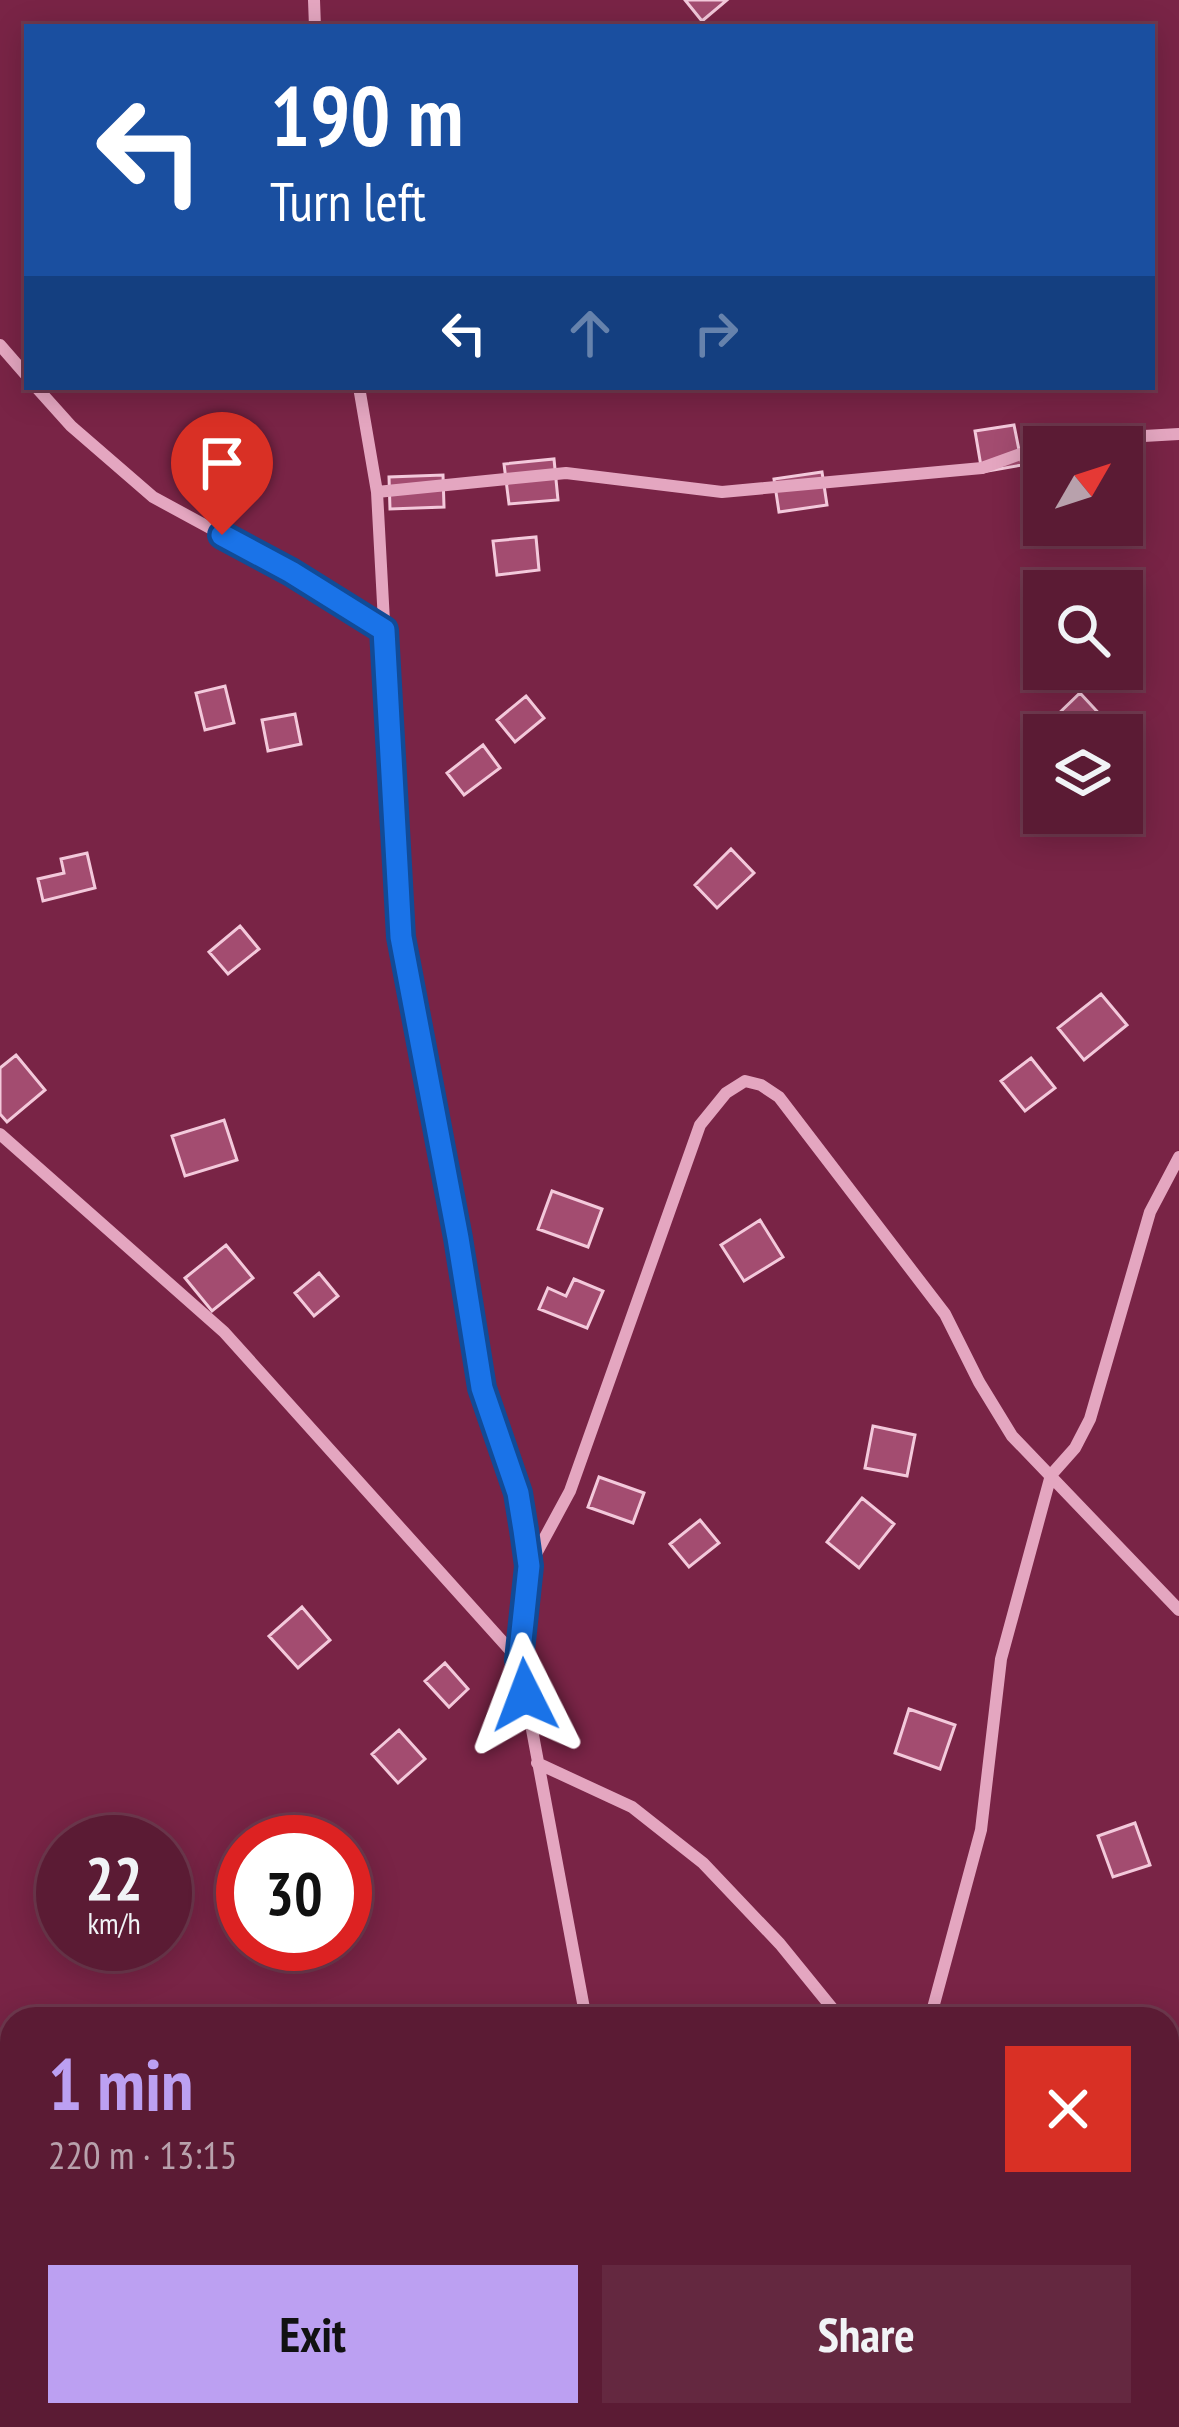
<!DOCTYPE html>
<html lang="en">
<head>
<meta charset="utf-8">
<style>
  :root { --surface:#5b1b34; --page:#642840; --text:#f1f3f6; --muted:#b8a1ac; --line:#70394f; --accent:#bca0f2 }
  body { margin:0; font-family:"PT Sans Narrow",sans-serif; background:var(--page); color:var(--text); height:100vh; display:flex; flex-direction:column; font-size:45px; white-space:nowrap }
  * { box-sizing:border-box; margin:0 }
  p { font-size:39px; color:var(--muted) }
  .icon { flex:none; width:66px; height:66px; fill:none; stroke:currentColor; stroke-width:2; stroke-linecap:round; stroke-linejoin:round }
  .map { position:relative; flex:1; overflow:hidden }
  .panel { position:absolute; left:0px; top:2007px; width:1179px; height:420px; display:flex; flex-direction:column; background:var(--surface); border-radius:36px 36px 0 0; box-shadow:0 6px 30px #0003,0 0 0 3px var(--line) }
  .panel>* { flex:none }
  .hud { position:absolute; left:24px; top:24px; width:1131px; height:366px; border-radius:0px; box-shadow:0 6px 30px #0003,0 0 0 3px var(--line); background:#1a4fa0; color:#fff; overflow:hidden }
  .needle { width:78px; rotate:51deg }
  .tools { position:absolute; left:1023px; top:426px; display:grid; gap:24px }
  .tools a { display:grid; place-items:center; width:120px; height:120px; border-radius:0px; background:var(--surface); box-shadow:0 6px 30px #0003,0 0 0 3px var(--line); font-size:60px }
  .speed { position:absolute; left:36px; top:1815px; display:flex; gap:24px; font-size:60px; font-weight:700; text-align:center }
  .speed>* { display:grid; place-content:center; width:156px; height:156px; border-radius:50%; background:var(--surface); box-shadow:0 6px 30px #0003,0 0 0 3px var(--line); line-height:1 }
  .speed small { font-size:30px; font-weight:400 }
  .speed .limit { border:18px solid #d22; background:#fff; color:#111 }
  .pin { position:absolute; display:grid; place-items:center; width:102px; height:102px; color:#fff; margin:-123px -51px; border-radius:50% 50% 50% 0; rotate:-45deg; box-shadow:0 0 12px #0007 }
  .pin .icon { rotate:45deg }
  .me { position:absolute; width:132px; margin:-66px; rotate:357deg; stroke-linejoin:round; filter:drop-shadow(0 0 9px #0008) }
  .turn { display:flex; align-items:center; gap:42px; height:252px; padding:0 48px; font-size:54px }
  .turn .icon { width:156px; height:156px; stroke-width:2.5 }
  .turn b { display:block; font-size:84px; line-height:102px }
  .lanes { display:flex; align-items:center; height:114px; padding:0 48px; background:#0003; justify-content:center; gap:60px; direction:ltr }
  .lanes .off { opacity:.35 }
  .round { display:grid; place-items:center; flex:none; width:126px; height:126px; border-radius:0px; background:var(--page) }
  .head { display:flex; align-items:center; justify-content:space-between; height:204px; padding:0 48px }
  h1 { font-size:72px; font-weight:700; line-height:90px; color:var(--accent) }
  .cta { display:flex; gap:24px; margin-top:auto; padding:24px 48px }
  .cta a { flex:1; height:138px; border-radius:0px; background:var(--accent); color:#111; font-size:48px; font-weight:700; line-height:138px; text-align:center }
  .cta a+a { background:var(--page); color:var(--text) }
  .map>svg:first-child { display:block }
</style>
</head>
<body>
<div class="map">
<svg width="1179" height="2427" viewBox="0 0 1179 2427">
  <rect width="100%" height="100%" fill="#792446"/>
  <path fill="#a34c70" stroke="#f3c9db" stroke-width="3" d="M685 0H727L702 21Z
    M1014 425 1022 465 982 472 975 431Z
    M554 459 558 500 509 504 504 464Z
    M822 472 827 505 779 512 774 479Z
    M443 475 444 507 390 509 389 477Z
    M536 537 539 570 497 575 493 541Z
    M225 686 234 723 205 730 196 693Z
    M1080 693 1105 720 1090 735H1069L1054 718Z
    M526 696 544 718 515 742 497 720Z
    M295 714 301 744 268 751 262 720Z
    M483 745 500 768 464 795 447 773Z
    M731 849 754 873 717 908 695 885Z
    M87 853 95 888 43 901 38 879 64 873 61 859Z
    M240 926 259 949 228 974 209 952Z
    M1101 994 1127 1025 1084 1060 1058 1028Z
    M16 1055 45 1090 7 1122 0 1114V1068Z
    M1031 1058 1055 1088 1025 1111 1001 1081Z
    M224 1120 237 1160 185 1176 172 1136Z
    M552 1191 602 1209 588 1247 538 1229Z
    M760 1220 783 1257 744 1281 721 1245Z
    M226 1245 253 1278 212 1311 185 1278Z
    M319 1273 338 1296 314 1316 295 1293Z
    M574 1279 603 1291 587 1328 539 1309 548 1288 566 1296Z
    M873 1426 915 1435 907 1476 865 1468Z
    M599 1477 644 1493 633 1523 588 1507Z
    M862 1498 894 1524 859 1568 827 1542Z
    M700 1520 719 1543 689 1567 670 1544Z
    M302 1607 330 1640 298 1668 269 1636Z
    M445 1663 468 1689 449 1707 425 1681Z
    M909 1709 955 1725 940 1769 895 1753Z
    M399 1730 425 1759 398 1783 372 1754Z
    M1135 1823 1150 1865 1113 1877 1098 1836Z"/>
  <g fill="none" stroke-linecap="round" stroke-linejoin="round">
    <path stroke="#e4a6c0" stroke-width="12" d="M314 0 315 27
      M0 345 27 376
      M36 387 71 426 153 497 291 572 384 630
      M359 387 377 492 401 937 458 1238 482 1388 518 1494 529 1566 519 1660 586 2019
      M377 492 566 473 722 492 982 468 1056 441 1179 434
      M0 1134 224 1332 519 1660
      M530 1565 570 1491 700 1125 726 1093 745 1081 761 1085 779 1097 945 1314 979 1382 1012 1436 1179 1610
      M537 1763 632 1807 703 1863 780 1944 841 2019
      M930 2019 981 1830 1001 1659 1051 1475 1075 1448 1090 1419 1150 1212 1179 1157
      M1167 2300 1179 2314
      M1167 2341 1179 2340
      M684 2415 685 2427
      M722 2427 761 2415"/>
  </g>
  <g fill="none" stroke-linecap="round" stroke-linejoin="round">
    <g stroke="#114b97" stroke-width="30">
      <path id="route" d="M222 535 291 572 384 630 401 937 458 1238 482 1388 518 1493 524 1530 529 1566 519 1660 525 1695"/>
    </g>
    <use href="#route" stroke="#1a73e8" stroke-width="21"/>
  </g>
</svg>
<div class="tools">
<a><svg class="needle" viewBox="-14 -14 28 28"><path d="M0-13l5 13h-10z" fill="#e53935"/><path d="M0 13l5-13h-10z" fill="#b8a1ac"/></svg></a>
<a><svg class="icon" aria-label="search" viewBox="0 0 24 24"><circle cx="10" cy="10" r="6"/><path d="M15 15l6 6"/></svg></a>
<a><svg class="icon" aria-label="layers" viewBox="0 0 24 24"><path d="M12 4l9 5-9 5-9-5zM3 14l9 5 9-5"/></svg></a>
</div>
<div class="speed"><div>22<small>km/h</small></div><div class="limit">30</div></div>
<div class="pin" style="left:222px;top:535px;background:#d93025"><svg class="icon" aria-label="arrive" viewBox="0 0 24 24"><path d="M6 21V4h12l-3 4 3 4H6"/></svg></div>
<svg class="me" style="left:525px;top:1695px" viewBox="-20 -20 40 40"><path d="M0-17L14 15 0 8-14 15z" fill="#1a73e8" stroke="#fff" stroke-width="4"/></svg>
<div class="hud">
<div class="turn"><svg class="icon" aria-label="left" viewBox="0 0 24 24"><path d="M17 20v-9H6M10 6l-5 5 5 5"/></svg><div><b>190 m</b>Turn left</div></div>
<div class="lanes"><svg class="icon" aria-label="left" viewBox="0 0 24 24"><path d="M17 20v-9H6M10 6l-5 5 5 5"/></svg><svg class="icon off" aria-label="ahead" viewBox="0 0 24 24"><path d="M12 20V5M6 11l6-6 6 6"/></svg><svg class="icon off" aria-label="right" viewBox="0 0 24 24"><path d="M7 20v-9h11M14 6l5 5-5 5"/></svg></div>
</div>
<section class="panel">
<div class="head"><div><h1>1 min</h1><p>220 m · 13:15</p></div><a class="round" style="background:#d93025;color:#fff"><svg class="icon" aria-label="close" viewBox="0 0 24 24"><path d="M6 6l12 12M18 6L6 18"/></svg></a></div>
<div class="cta"><a>Exit</a><a>Share</a></div>
</section>
</div>
</body>
</html>
